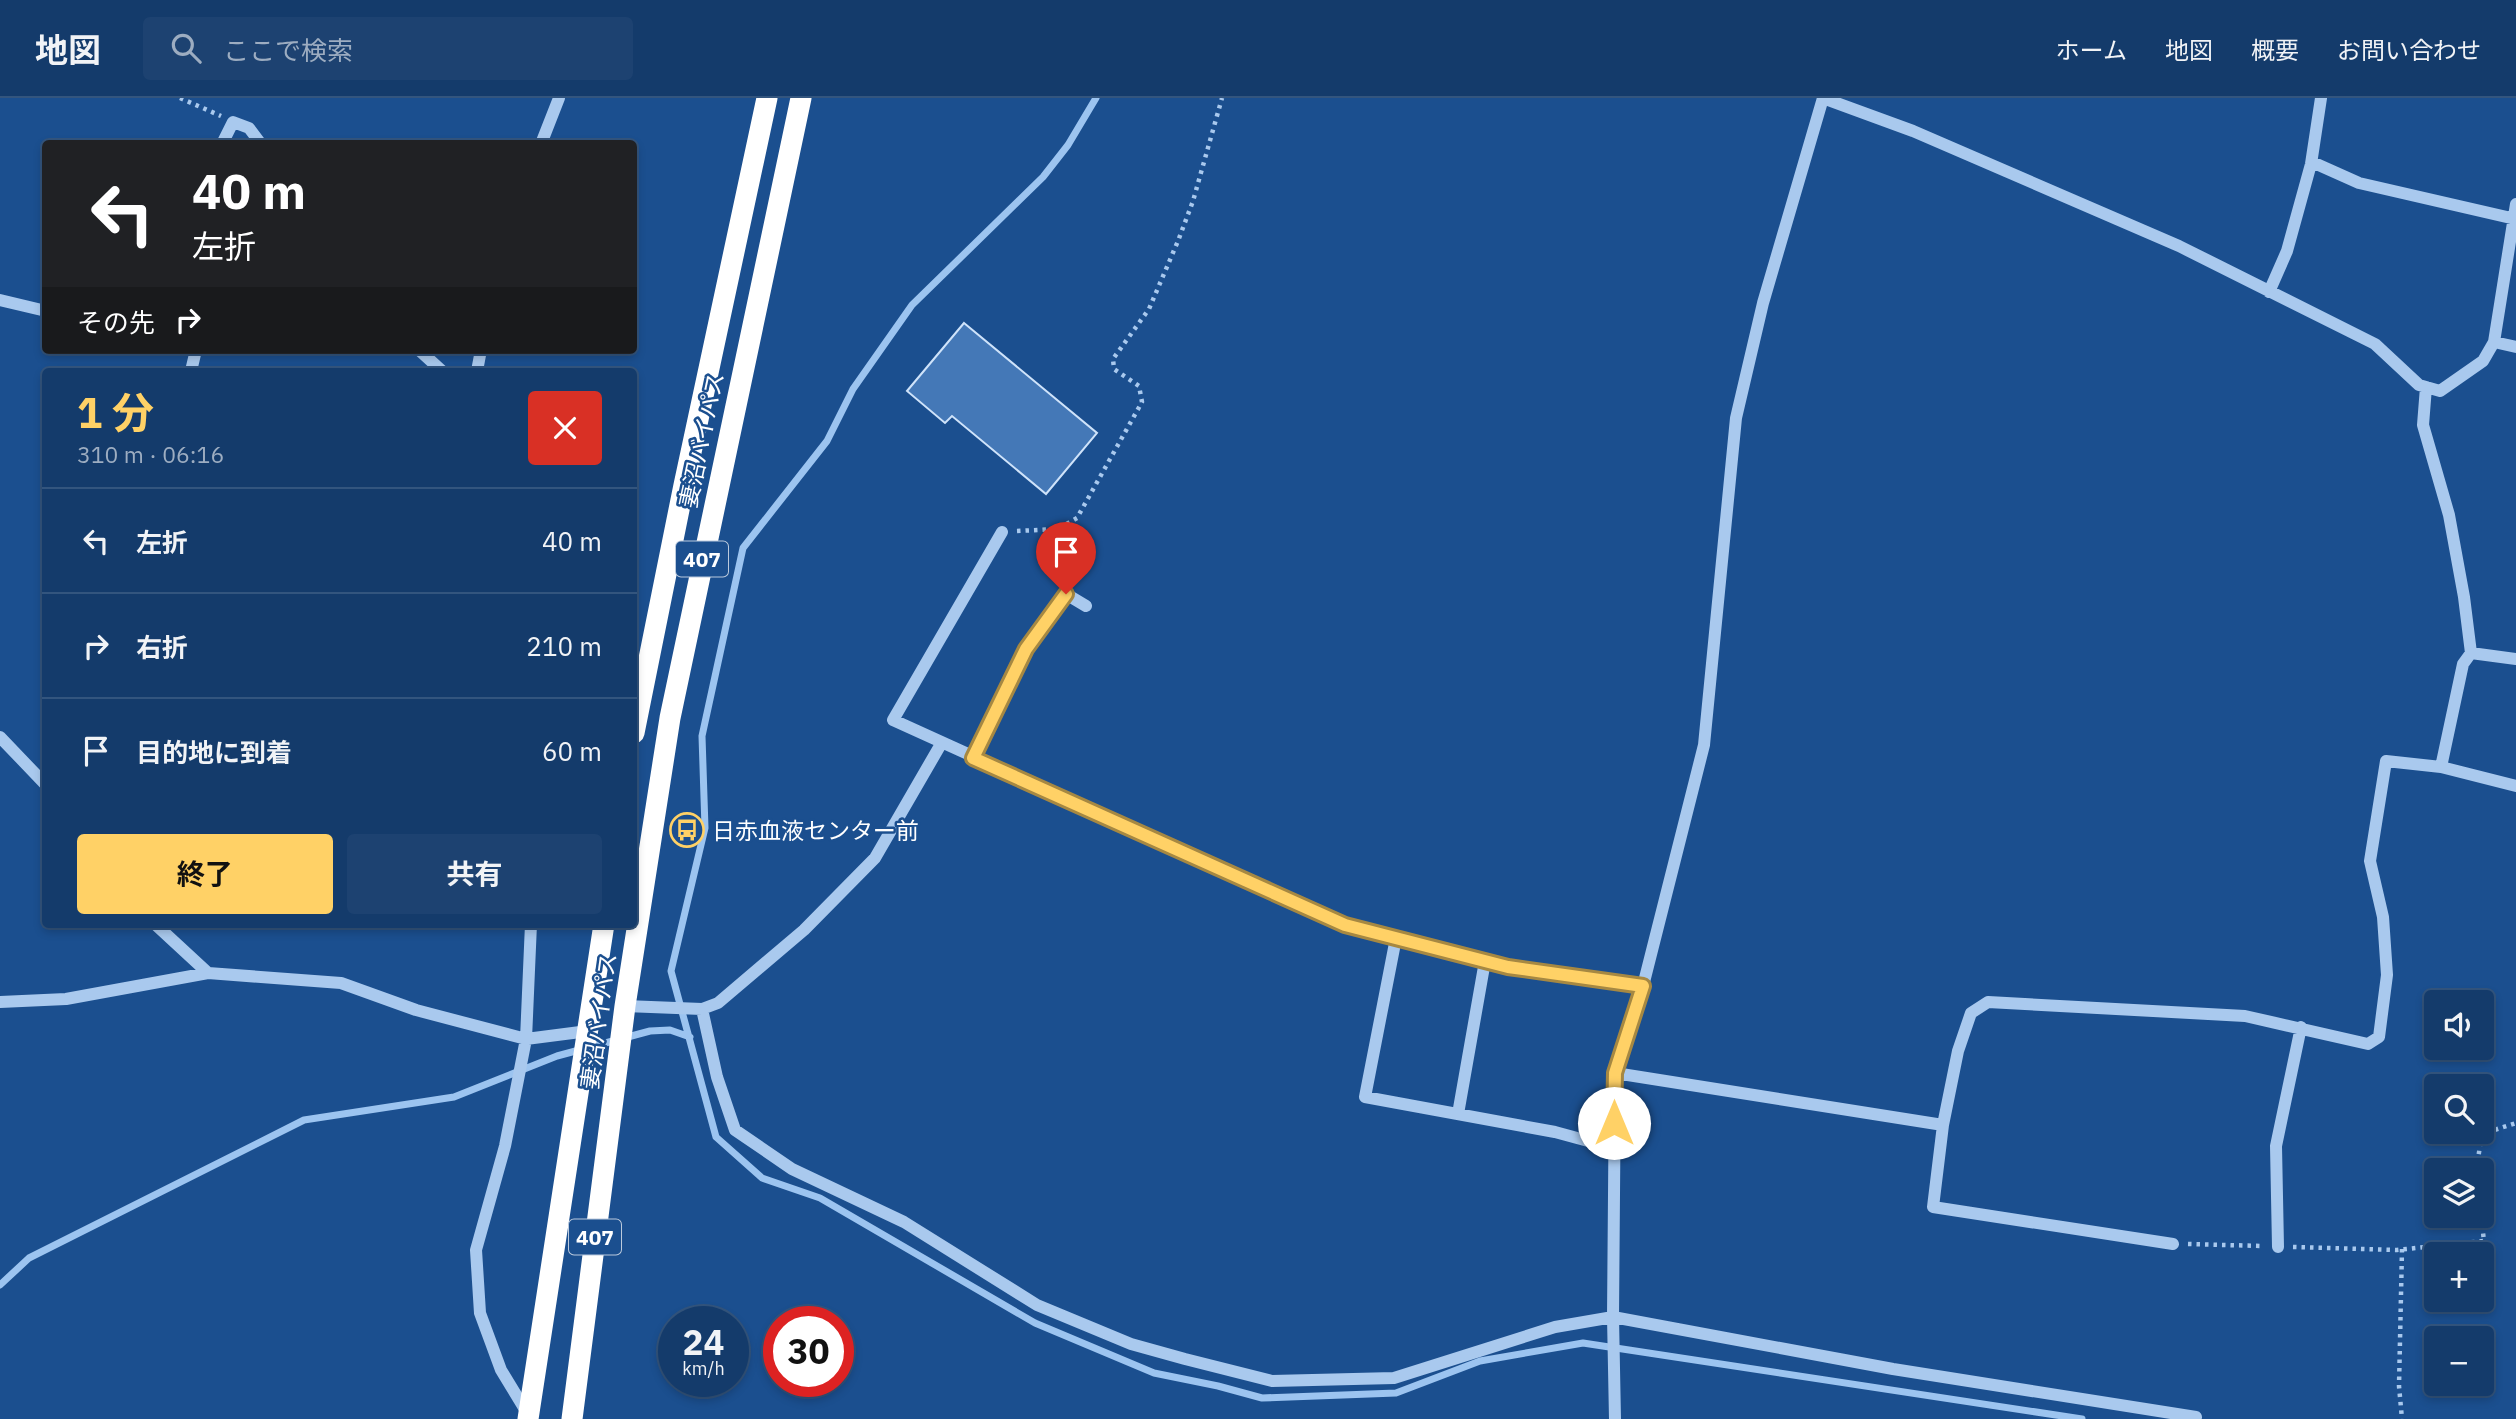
<!DOCTYPE html>
<html lang="ja">
<head>
<meta charset="utf-8">
<style>
  :root { --surface:#143b6b; --page:#1d4271; --text:#f1f3f6; --muted:#9dadc1; --line:#33557e; --accent:#ffd166 }
  body { margin:0; font-family:"IBM Plex Sans","Noto Sans JP",sans-serif; background:var(--page); color:var(--text); height:100vh; display:flex; flex-direction:column; font-size:26px; white-space:nowrap }
  * { box-sizing:border-box; margin:0 }
  p { font-size:23px; color:var(--muted) }
  .icon { flex:none; width:38px; height:38px; fill:none; stroke:currentColor; stroke-width:2; stroke-linecap:round; stroke-linejoin:round }
  .map { position:relative; flex:1; overflow:hidden }
  .drawer { position:absolute; left:42px; top:270px; width:595px; height:560px; display:flex; flex-direction:column; background:var(--surface); border-radius:7px; box-shadow:0 4px 10px #0003,0 0 0 2px var(--line) }
  .drawer>* { flex:none }
  .top-card { position:absolute; left:42px; top:42px; width:595px; height:214px; border-radius:7px; box-shadow:0 4px 10px #0003,0 0 0 2px var(--line); background:#202124; color:#fff; overflow:hidden }
  .fabs { position:absolute; left:2424px; top:892px; display:grid; gap:14px }
  .fabs a { display:grid; place-items:center; width:70px; height:70px; border-radius:7px; background:var(--surface); box-shadow:0 4px 10px #0003,0 0 0 2px var(--line); font-size:35px }
  .speed { position:absolute; left:658px; top:1208px; display:flex; gap:14px; font-size:35px; font-weight:700; text-align:center }
  .speed>* { display:grid; place-content:center; width:91px; height:91px; border-radius:50%; background:var(--surface); box-shadow:0 4px 10px #0003,0 0 0 2px var(--line); line-height:1 }
  .speed small { font-size:18px; font-weight:400 }
  .speed .limit { border:10px solid #d22; background:#fff; color:#111 }
  .pin { position:absolute; display:grid; place-items:center; width:60px; height:60px; color:#fff; margin:-72px -30px; border-radius:50% 50% 50% 0; rotate:-45deg; box-shadow:0 0 7px #0007 }
  .pin .icon { rotate:45deg }
  .me { position:absolute; width:77px; margin:-38px; rotate:0deg; stroke-linejoin:round; filter:drop-shadow(0 0 5px #0008) }
  .turn { display:flex; align-items:center; gap:24px; height:147px; padding:0 35px; font-size:32px }
  .turn .icon { width:91px; height:91px; stroke-width:2.5 }
  .turn b { display:block; font-size:49px; line-height:60px }
  .then { display:flex; align-items:center; height:66px; padding:0 35px; background:#0003; gap:14px; font-size:26px }
  .round { display:grid; place-items:center; flex:none; width:74px; height:74px; border-radius:7px; background:var(--page) }
  .overview { display:flex; align-items:center; justify-content:space-between; height:119px; padding:0 35px }
  h1 { font-size:42px; font-weight:700; line-height:52px; color:var(--accent) }
  .primary-button { display:flex; gap:14px; margin-top:auto; padding:14px 35px }
  .primary-button a { flex:1; height:80px; border-radius:7px; background:var(--accent); color:#111; font-size:28px; font-weight:700; line-height:80px; text-align:center }
  .primary-button a+a { background:var(--page); color:var(--text) }
  ul { padding:0; list-style:none }
  li { display:flex; align-items:center; gap:21px; height:105px; padding:0 35px; border-top:2px solid var(--line) }
  li div { flex:1 }
  li b { display:block; font-size:26px }
  li em { font-style:normal }
  header { display:flex; align-items:center; gap:42px; box-sizing:border-box; height:98px; padding:0 35px; background:var(--surface); border-bottom:2px solid var(--line) }
  header strong { font-size:33px }
  nav { display:flex; gap:38px; margin-inline-start:auto; font-size:24px }
  .search { width:490px; height:63px; background:var(--page); display:flex; align-items:center; gap:18px; box-sizing:border-box; padding:0 24px; border-radius:7px; color:var(--muted); font-size:26px }
  .map>svg:first-child { display:block }
</style>
</head>
<body>
<header>
<strong>地図</strong>
<div class="search"><svg class="icon" aria-label="search" viewBox="0 0 24 24"><circle cx="10" cy="10" r="6"/><path d="M15 15l6 6"/></svg>ここで検索</div>
<nav><a>ホーム</a><a>地図</a><a>概要</a><a>お問い合わせ</a></nav>
</header>
<div class="map">
<svg width="2516" height="1321" viewBox="0 0 2516 1321">
  <rect width="100%" height="100%" fill="#1b4f8f"/>
  <g fill="none" stroke-linecap="round" stroke-linejoin="round">
    <path stroke="#9cc4f0" stroke-width="7" d="M1096 0 1068 47 1043 79 912 207 853 291 827 343 743 450 702 638 705 730 671 873 716 1039 762 1080 820 1100 1035 1225 1154 1275 1218 1288 1262 1300 1396 1295 1480 1263 1583 1245 2082 1321
      M0 1187 29 1160 304 1022 454 999 557 958 650 933 670 932 690 939"/>
  </g>
  <path fill="#4478b7" stroke="#cfe3fa" stroke-width="2" d="M964 225 1097 335 1046 396 952 318 945 325 907 293Z"/>
  <g fill="none" stroke-linecap="round" stroke-linejoin="round">
    <path stroke="#a9c9ee" stroke-width="4.5" stroke-dasharray="3.5 5" stroke-linecap="butt" d="M180 0 221 18
      M1017 433 1058 431 1077 420 1142 304 1139 288 1114 271 1113 261 1149 211 1178 143 1193 103 1222 0
      M2476 1073 2482 1036 2516 1025
      M2188 1146 2263 1148
      M2293 1149 2397 1152 2484 1143 2481 1118
      M2402 1151 2399 1288 2402 1321"/>
    <path stroke="#a9c9ee" stroke-width="12" d="M1823 0 1913 33 2179 148 2375 246 2419 287 2440 293 2483 263 2494 244 2516 106
      M222 46 233 24 249 30 261 46
      M541 46 559 0
      M2312 64 2359 85 2515 121
      M2269 194 2287 153 2311 66 2321 0
      M0 202 46 213
      M2494 244 2516 249
      M419 252 442 273
      M191 273 196 252
      M477 273 481 252
      M1002 434 893 622 1345 827 1508 869 1643 888
      M2471 555 2516 561
      M0 639 46 687
      M973 660 1026 551 1066 496 1086 508
      M2441 669 2516 688
      M155 826 208 875
      M1396 840 1365 999 1555 1034 1614 1050
      M0 904 66 901 208 875 341 885 416 912 526 941 588 933
      M625 908 702 911 718 905 804 832 875 760 941 646
      M702 911 717 979 735 1032 792 1071 904 1124 1037 1207 1131 1246 1185 1261 1272 1283 1394 1280 1555 1229 1613 1219 1893 1271 2196 1319
      M1615 975 1943 1027 1933 1109 2173 1146
      M1458 1016 1485 863
      M1943 1027 1958 953 1971 915 1988 904 2245 918 2368 946 2379 939 2387 877 2383 819 2370 763 2386 663 2441 669 2463 566 2471 555 2464 499 2449 417 2423 327 2426 289
      M2278 1149 2276 1048 2301 929
      M529 1318 501 1272 480 1215 476 1152 505 1048 526 941 531 826
      M1615 1321 1613 1219 1615 975 1643 888 1704 647 1736 320 1763 205 1823 0"/>
    <path stroke="#fff" stroke-width="21" d="M634 635 684 387 767 0
      M528 1321 604 826
      M572 1321 625 908 670 620 801 0"/>
  </g>
  <g fill="none" stroke-linecap="round" stroke-linejoin="round">
    <g stroke="#a68842" stroke-width="18">
      <path id="route" d="M1066 496 1026 551 973 660 1345 827 1508 869 1643 888 1615 975 1614 1025"/>
    </g>
    <use href="#route" stroke="#ffd166" stroke-width="12"/>
  </g>
  <defs>
    <g id="bus-ring" transform="scale(1.75)"><circle r="9.5" fill="#1b4f8f" stroke="#ffd166" stroke-width="1.5"/><path d="M-5-6H5V4H4V6H2V4H-2V6H-4V4H-5ZM-3.5-4V0h7V-4ZM-3.5 1.2v1.5H-2V1.2ZM2 1.2v1.5H3.5V1.2Z" fill="#ffd166"/></g>
  </defs>
  <g fill-rule="evenodd">
    <use href="#bus-ring" x="687" y="732"/>
  </g>
  <g text-anchor="middle" dominant-baseline="central" stroke-width="5" stroke-linejoin="round" paint-order="stroke">
    <g fill="#1b4f8f" stroke="#bbcadd" stroke-width="2">
      <rect x="676" y="443.5" width="52" height="35" rx="5"/>
      <rect x="569" y="1121.5" width="52" height="35" rx="5"/>
    </g>
    <g font-size="21" font-weight="bold" fill="#fff">
      <text x="702" y="461">407</text>
      <text x="595" y="1139">407</text>
    </g>
    <g font-size="23" fill="#fff" stroke="#1b4f8f">
      <text transform="translate(701 342) rotate(-78)">妻沼バイパス</text>
      <text transform="translate(598 923) rotate(-82)">妻沼バイパス</text>
    </g>
    <g font-size="23" fill="#fff" stroke="#1b4f8f" text-anchor="start">
      <text x="712" y="732">日赤血液センター前</text>
    </g>
  </g>
</svg>
<div class="fabs">
<a><svg class="icon" aria-label="sound" viewBox="0 0 24 24"><path d="M4 9h4l5-4v14l-5-4H4zM17 9q2 3 0 6"/></svg></a>
<a><svg class="icon" aria-label="search" viewBox="0 0 24 24"><circle cx="10" cy="10" r="6"/><path d="M15 15l6 6"/></svg></a>
<a><svg class="icon" aria-label="layers" viewBox="0 0 24 24"><path d="M12 4l9 5-9 5-9-5zM3 14l9 5 9-5"/></svg></a>
<a>+</a>
<a>−</a>
</div>
<div class="speed"><div>24<small>km/h</small></div><div class="limit">30</div></div>
<div class="pin" style="left:1066px;top:496px;background:#d93025"><svg class="icon" aria-label="arrive" viewBox="0 0 24 24"><path d="M6 21V4h12l-3 4 3 4H6"/></svg></div>
<svg class="me" style="left:1614px;top:1025px" viewBox="-20 -20 40 40"><circle r="19" fill="#fff"/><path d="M0-13L10 11 0 6-10 11z" fill="#ffd166"/></svg>
<div class="top-card">
<div class="turn"><svg class="icon" aria-label="left" viewBox="0 0 24 24"><path d="M17 20v-9H6M10 6l-5 5 5 5"/></svg><div><b>40 m</b>左折</div></div>
<div class="then">その先<svg class="icon" aria-label="right" viewBox="0 0 24 24"><path d="M7 20v-9h11M14 6l5 5-5 5"/></svg></div>
</div>
<section class="drawer">
<div class="overview"><div><h1>1 分</h1><p>310 m · 06:16</p></div><a class="round" style="background:#d93025;color:#fff"><svg class="icon" aria-label="close" viewBox="0 0 24 24"><path d="M6 6l12 12M18 6L6 18"/></svg></a></div>
<ul>
<li><svg class="icon" aria-label="left" viewBox="0 0 24 24"><path d="M17 20v-9H6M10 6l-5 5 5 5"/></svg><div><b>左折</b></div><em>40 m</em></li>
<li><svg class="icon" aria-label="right" viewBox="0 0 24 24"><path d="M7 20v-9h11M14 6l5 5-5 5"/></svg><div><b>右折</b></div><em>210 m</em></li>
<li><svg class="icon" aria-label="arrive" viewBox="0 0 24 24"><path d="M6 21V4h12l-3 4 3 4H6"/></svg><div><b>目的地に到着</b></div><em>60 m</em></li>
</ul>
<div class="primary-button"><a>終了</a><a>共有</a></div>
</section>
</div>
</body>
</html>
